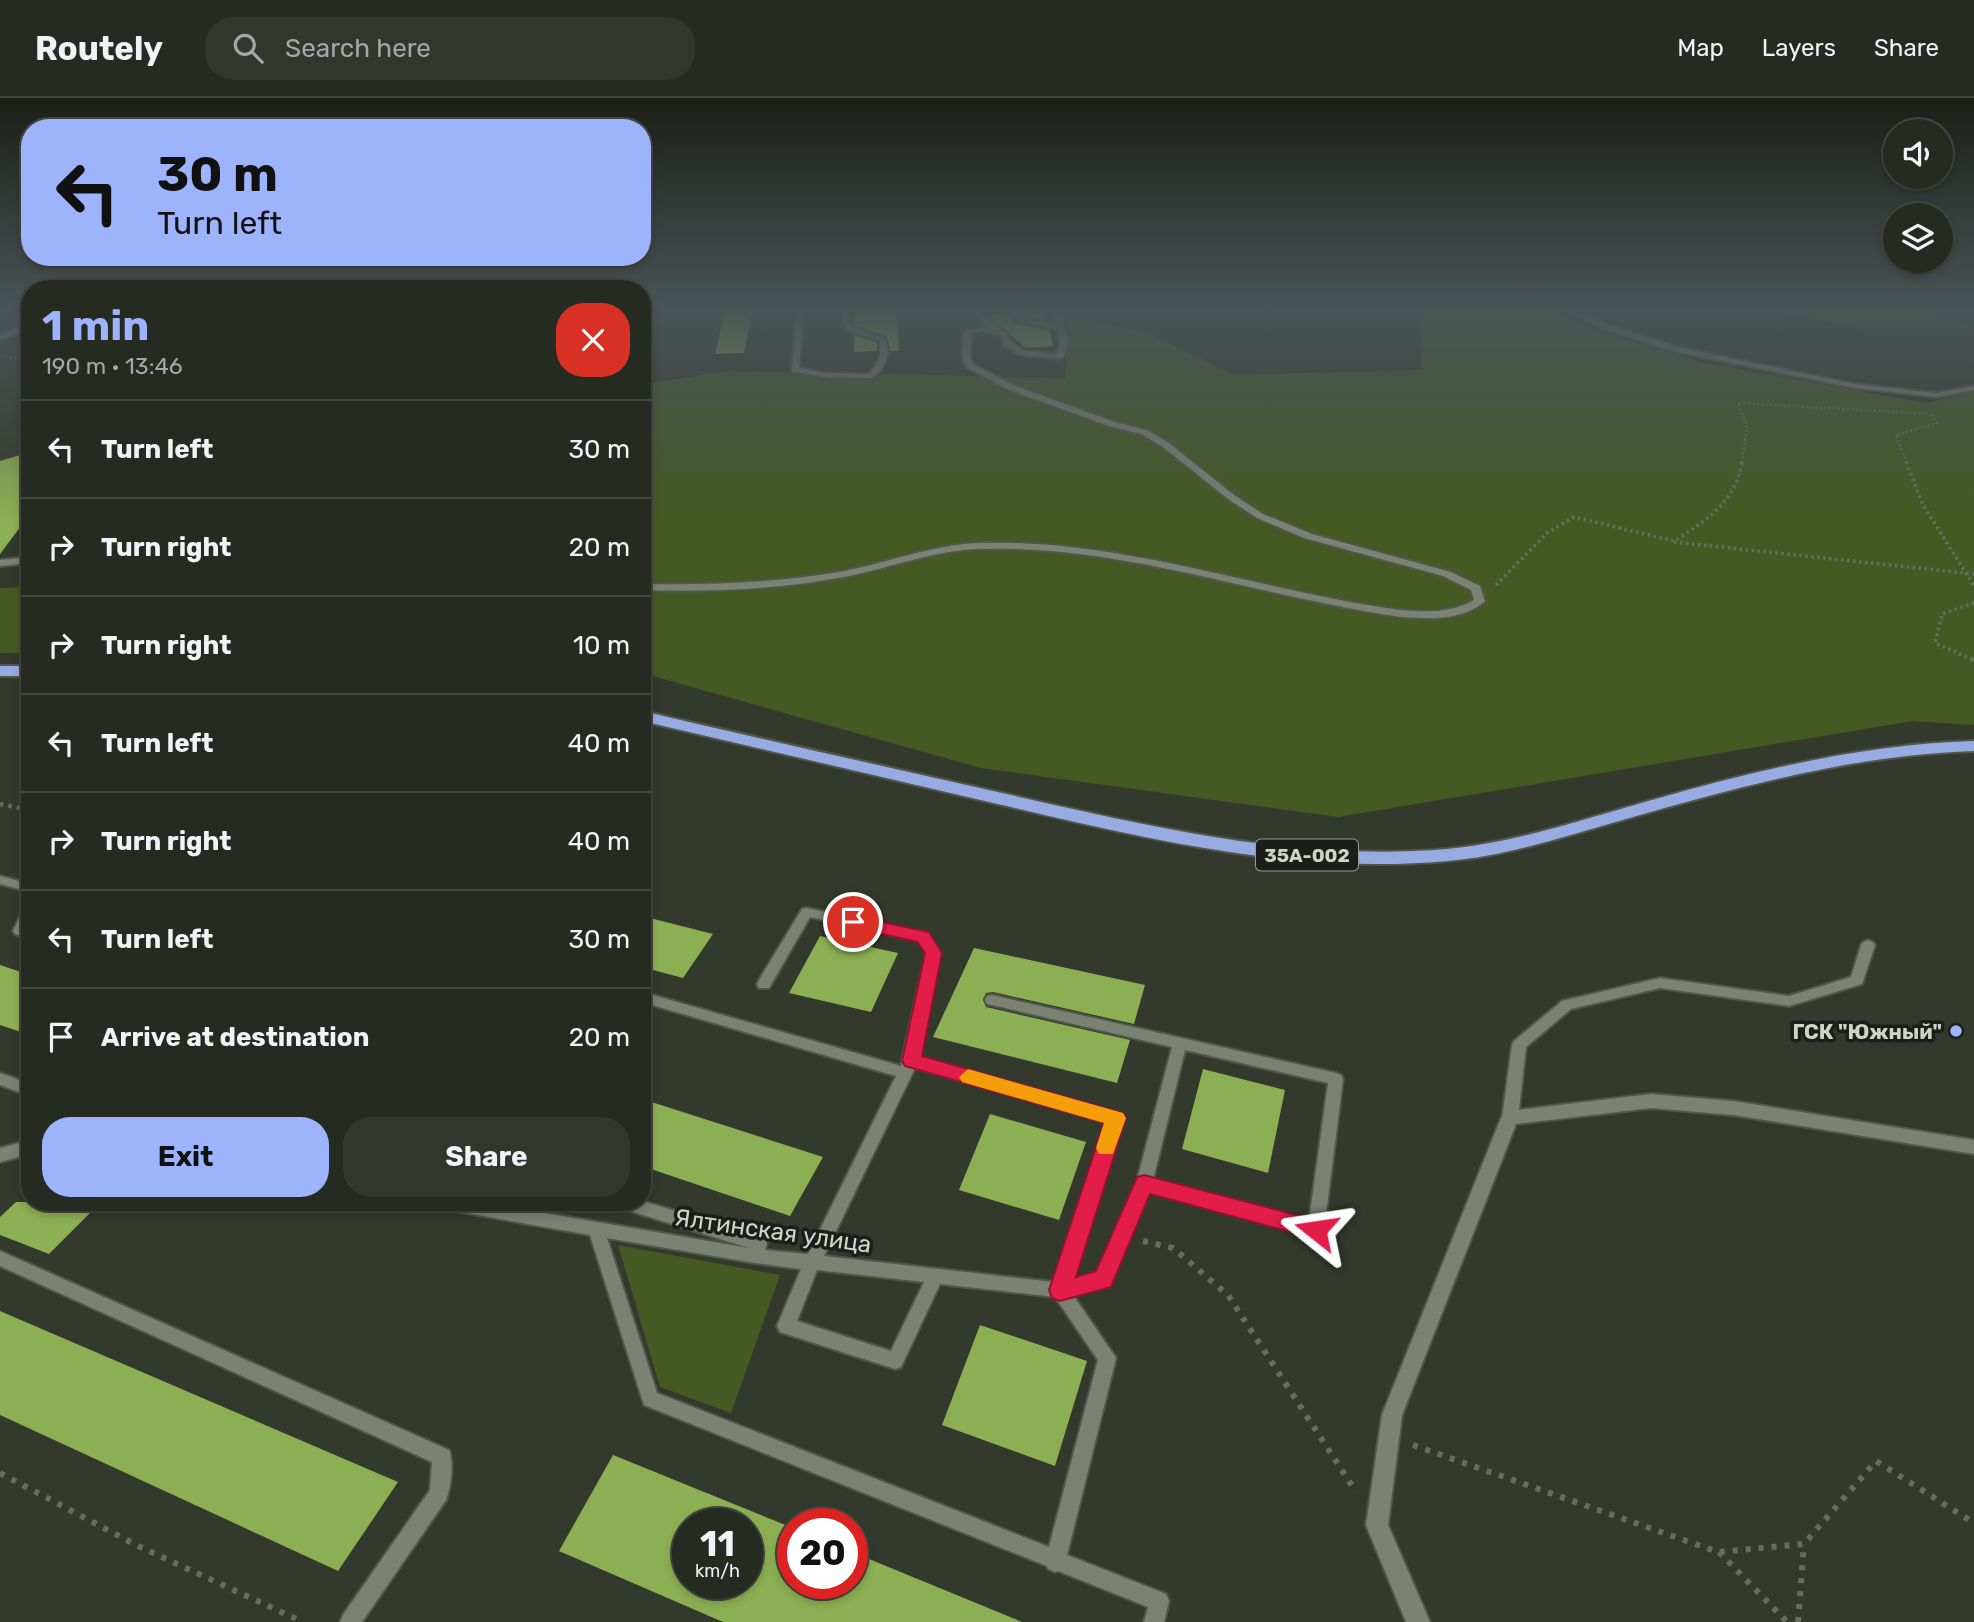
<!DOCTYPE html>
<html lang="en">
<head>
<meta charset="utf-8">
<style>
  :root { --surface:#262b21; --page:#32372e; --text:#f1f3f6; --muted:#a4a7a5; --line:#42473f; --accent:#9db4fd }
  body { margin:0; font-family:Rubik,sans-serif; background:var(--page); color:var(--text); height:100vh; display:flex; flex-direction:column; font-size:26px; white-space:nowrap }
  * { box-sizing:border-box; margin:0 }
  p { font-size:23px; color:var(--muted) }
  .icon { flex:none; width:38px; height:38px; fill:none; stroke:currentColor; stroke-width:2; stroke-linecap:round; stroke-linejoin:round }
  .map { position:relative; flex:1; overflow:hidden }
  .side { position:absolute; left:21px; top:182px; width:630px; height:931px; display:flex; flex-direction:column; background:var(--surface); border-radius:28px; box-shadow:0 4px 10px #0003,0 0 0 2px var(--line) }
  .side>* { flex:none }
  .top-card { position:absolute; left:21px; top:21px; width:630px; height:147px; border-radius:28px; box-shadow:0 4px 10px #0003,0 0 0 2px var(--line); background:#9db4fd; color:#111; overflow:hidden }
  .controls { position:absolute; left:1883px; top:21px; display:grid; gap:14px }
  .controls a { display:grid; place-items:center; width:70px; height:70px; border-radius:50%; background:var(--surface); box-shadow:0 4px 10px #0003,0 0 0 2px var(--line); font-size:35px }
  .speed { position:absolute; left:672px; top:1410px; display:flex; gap:14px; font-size:35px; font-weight:700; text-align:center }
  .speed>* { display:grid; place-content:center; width:91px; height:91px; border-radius:50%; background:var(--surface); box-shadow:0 4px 10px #0003,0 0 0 2px var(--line); line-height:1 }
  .speed small { font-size:18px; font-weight:400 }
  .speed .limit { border:10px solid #d22; background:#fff; color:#111 }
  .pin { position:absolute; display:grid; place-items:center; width:60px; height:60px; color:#fff; margin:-30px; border:4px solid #fff; border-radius:50%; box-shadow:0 2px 7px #0007 }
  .me { position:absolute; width:77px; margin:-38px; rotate:285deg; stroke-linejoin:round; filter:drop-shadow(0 0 5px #0008) }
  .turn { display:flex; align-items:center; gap:24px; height:147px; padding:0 21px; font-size:32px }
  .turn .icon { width:91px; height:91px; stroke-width:2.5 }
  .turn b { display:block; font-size:49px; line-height:60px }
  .round { display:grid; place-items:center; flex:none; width:74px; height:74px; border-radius:28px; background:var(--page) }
  .head { display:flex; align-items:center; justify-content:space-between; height:119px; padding:0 21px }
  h1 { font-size:42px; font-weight:700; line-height:52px; color:var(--accent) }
  .button { display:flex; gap:14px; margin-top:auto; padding:14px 21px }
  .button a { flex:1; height:80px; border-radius:28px; background:var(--accent); color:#111; font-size:28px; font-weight:700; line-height:80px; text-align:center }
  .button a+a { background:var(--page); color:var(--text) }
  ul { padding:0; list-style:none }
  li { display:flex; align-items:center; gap:21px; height:98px; padding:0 21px; border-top:2px solid var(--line) }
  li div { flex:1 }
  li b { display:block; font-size:26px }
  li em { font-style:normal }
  header { display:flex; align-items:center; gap:42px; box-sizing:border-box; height:98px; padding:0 35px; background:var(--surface); border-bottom:2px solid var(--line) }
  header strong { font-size:33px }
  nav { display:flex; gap:38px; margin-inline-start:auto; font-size:24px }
  .search { width:490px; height:63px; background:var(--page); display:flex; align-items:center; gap:18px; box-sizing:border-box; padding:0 24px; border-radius:28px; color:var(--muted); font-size:26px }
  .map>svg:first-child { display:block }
</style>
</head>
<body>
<header>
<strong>Routely</strong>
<div class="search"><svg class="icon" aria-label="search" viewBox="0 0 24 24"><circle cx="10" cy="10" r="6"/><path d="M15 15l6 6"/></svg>Search here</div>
<nav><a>Map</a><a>Layers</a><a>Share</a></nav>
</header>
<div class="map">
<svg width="1974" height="1524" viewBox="0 0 1974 1524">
  <rect width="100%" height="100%" fill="#33392c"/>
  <path fill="#455a23" d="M1419 209H1545L1597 233 1696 263 1927 305 1974 293V627L1912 623 1338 719 981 670 642 575V286L731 273 1065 280 1068 219 1149 235 1233 277 1422 272Z
    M1754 209H1921L1974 231H1865Z
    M30 489V555H0V490Z
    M618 1147 780 1177 731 1315 660 1289Z"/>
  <path fill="#8caf53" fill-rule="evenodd" d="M726 209H753L744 255 715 256Z
    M1016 209H1043L1046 221 1022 217Z
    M897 212 899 253H890L887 239 854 227 855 213Z
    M1006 215 1015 226 1049 232 1053 248 1026 250 989 218Z
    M854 237 877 244V253L854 254Z
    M30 354V416L0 456V363Z
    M642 818 713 836 683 880 642 869Z
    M820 838 898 855 871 914 789 895Z
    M974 850 1145 887 1134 926 993 894 986 895 983 901 986 909 1130 942 1117 985 933 939Z
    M0 867 30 877V937L0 927Z
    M1203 971 1285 992 1268 1075 1182 1051Z
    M642 1001 823 1059 790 1118 642 1068Z
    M990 1016 1086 1044 1059 1122 959 1092Z
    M16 1104H101L49 1156 0 1137V1119Z
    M0 1213 398 1384 338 1473 0 1317Z
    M980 1227 1087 1263 1055 1368 942 1327Z
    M613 1357 793 1430V1486H852V1454L1022 1524H723L559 1453ZM688 1426H747V1486H688Z"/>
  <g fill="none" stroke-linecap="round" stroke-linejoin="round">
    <g stroke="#51564b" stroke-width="4">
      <path id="service" d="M30 459V465L0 468V462Z
        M0 778 30 786V794L0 786Z
        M30 807V826L28 831H30V841L15 836 13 833 25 808Z
        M807 810 928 836 940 855 919 960 1121 1016 1124 1020 1072 1182 1097 1176 1136 1086 1172 949 992 907 987 906 985 902 987 898 992 897 1336 975 1341 977 1343 981 1324 1132 1322 1137 1316 1139 1149 1094 1109 1187 1073 1197 1116 1260 1067 1457 1166 1496 1169 1503 1164 1524H1144L1148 1509 1058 1473 1055 1474 1048 1471 1047 1468 644 1307 590 1137 433 1109 431 1104H481L749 1150 624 1111 618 1109 616 1104H642V1103L765 1140 767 1145 765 1152 808 1156 896 978 642 904V894L901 968 926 855 919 843 810 819 769 890H759L757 886 759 882 802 811ZM1185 952 1328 985 1309 1123 1153 1082ZM915 970 1107 1024 1054 1184 824 1158ZM607 1140 755 1165 801 1171 777 1228 780 1234 895 1271 901 1269 940 1186 1055 1199 1098 1262 1049 1449 657 1295ZM817 1172 924 1184 891 1253 797 1223Z
        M1868 842 1873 844 1875 847 1862 886 1789 908 1660 890 1571 911 1526 949 1518 1020 1515 1024 1510 1026 1505 1024 1502 1020 1512 947 1514 943 1562 903 1660 880 1789 898 1851 879 1861 847 1863 844Z
        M0 975 30 986V998L0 987Z
        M0 1153 449 1352C454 1365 451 1389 446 1402L362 1524H340L343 1517 430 1392 432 1364 0 1168Z"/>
    </g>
    <g stroke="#51564b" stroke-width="4">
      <path id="minor" d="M796 209H804L799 270 827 275 869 276C879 265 882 256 879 242L846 232 839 209H846L852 229 886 241C890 258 886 271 871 280L827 279 792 274Z
        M977 209H983L984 217 1000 230V233L1007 235 1010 244 1025 253 1057 256 1060 242 1057 231 1016 223 1004 209H1012L1021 219 1056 226 1051 209H1058L1068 242 1064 259 1060 261 1020 257 1003 247 1001 238 984 233 972 235 970 258 973 266 1015 288 1115 324 1147 332 1169 345 1234 397 1263 416 1312 436 1451 474 1480 488 1485 503C1463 523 1429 521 1401 519 1260 499 1121 446 978 451 930 453 885 472 838 480 773 492 708 494 642 492V486C708 487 773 485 838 474 885 466 930 447 978 445 1121 440 1260 493 1401 512 1427 514 1451 515 1474 502L1471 492 1443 478 1304 440 1257 420 1228 401 1163 349 1141 336 1109 328 1009 292 966 269 962 258 964 233 984 229 991 231 976 218Z
        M1560 209H1569L1607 226 1677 249 1855 286 1936 295 1974 288V292L1936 299 1855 290 1672 253 1601 230Z
        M1651 996 1733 1003 1974 1042V1056L1733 1017 1651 1010 1516 1026 1402 1317 1388 1427 1430 1524H1406L1366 1427 1382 1317 1501 1020 1504 1015 1510 1013Z
        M30 1042V1056L0 1064V1050Z"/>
    </g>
    <g stroke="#51564b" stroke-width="4">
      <path id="secondary" d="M27 226H30V231L0 242V237Z"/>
    </g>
    <g stroke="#51564b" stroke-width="4">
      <path id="trunk" d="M0 568H30V578H0Z
        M642 613C762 641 882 668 1002 695 1148 728 1296 764 1447 751 1519 744 1590 719 1659 700 1763 671 1866 646 1974 643V653C1856 657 1746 687 1633 719 1572 736 1510 758 1447 763 1296 777 1148 741 1002 707 882 679 762 651 642 623Z"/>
    </g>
    <path stroke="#676c60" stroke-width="2.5" stroke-dasharray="2 2.5" stroke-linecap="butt" d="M1 258 30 262
      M1742 365 1747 328 1738 305 1928 316
      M1907 365 1896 337 1937 325 1930 314"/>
    <path stroke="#676c60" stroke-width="3.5" stroke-dasharray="2.5 3.5" stroke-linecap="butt" d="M1906 364 1923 407 1974 488
      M1674 444 1974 476
      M1496 487 1547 435 1574 419 1674 443C1706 423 1736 403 1742 364
      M1974 505 1942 516 1935 545 1974 562"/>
    <path stroke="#676c60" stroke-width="4.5" stroke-dasharray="3.5 5" stroke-linecap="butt" d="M1971 561 1974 562
      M0 706 30 712"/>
    <path stroke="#676c60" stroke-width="6" stroke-dasharray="5 8" stroke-linecap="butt" d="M1143 1143 1173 1150 1228 1197 1356 1394
      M1413 1347 1718 1454 1804 1446 1876 1363 1974 1425
      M0 1375 136 1447 303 1524
      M1719 1454 1787 1524
      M1798 1524 1804 1446"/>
    <use href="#service" fill="#7b8273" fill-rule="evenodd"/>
    <use href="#minor" fill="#7b8273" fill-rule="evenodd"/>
    <use href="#secondary" fill="#86919d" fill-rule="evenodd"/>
    <use href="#trunk" fill="#97abe2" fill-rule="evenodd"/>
  </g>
  <linearGradient id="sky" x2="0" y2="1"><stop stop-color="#1c1f18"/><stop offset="0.5" stop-color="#4a5456"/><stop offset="1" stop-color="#4a5456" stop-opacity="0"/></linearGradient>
  <rect width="1974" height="422" fill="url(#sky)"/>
  <path fill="#e11d48" stroke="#92132f" stroke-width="2" d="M853 818 929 834 942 855 922 958 1123 1015 1126 1020 1076 1179 1096 1173 1137 1079 1144 1077 1316 1122 1324 1125 1327 1132 1324 1138 1316 1141 1150 1096 1111 1189 1060 1203 1052 1200 1049 1192 1104 1025 905 968 902 963 925 855 917 844 847 828 845 824Z"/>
  <path fill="#f59e0b" d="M968 971 1123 1015 1126 1020 1113 1056H1099L1096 1050 1104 1025 962 984 959 979Z"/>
  <circle fill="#9db4fd" stroke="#1c1f19" stroke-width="2.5" cx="1956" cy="933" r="7"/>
  <g text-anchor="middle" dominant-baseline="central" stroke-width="7" stroke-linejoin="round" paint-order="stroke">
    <rect fill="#1c1f19" stroke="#9a9d96" stroke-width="2" x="1256" y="741.5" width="102" height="31" rx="5"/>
    <g font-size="19" font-weight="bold" fill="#d0d3cb">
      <text x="1307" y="757">35А-002</text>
    </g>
    <g font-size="21" font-weight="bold" fill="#d0d3cb" stroke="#1c1f19" text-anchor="end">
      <text x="1942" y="933">ГСК "Южный"</text>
    </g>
    <g font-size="24" fill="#d0d3cb" stroke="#1c1f19">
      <text transform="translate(773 1133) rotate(8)">Ялтинская улица</text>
    </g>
  </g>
</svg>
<div class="controls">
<a><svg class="icon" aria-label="sound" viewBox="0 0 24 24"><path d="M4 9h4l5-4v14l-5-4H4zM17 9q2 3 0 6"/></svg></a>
<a><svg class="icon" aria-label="layers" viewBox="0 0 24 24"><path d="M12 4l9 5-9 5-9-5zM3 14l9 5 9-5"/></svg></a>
</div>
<div class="speed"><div>11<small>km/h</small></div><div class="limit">20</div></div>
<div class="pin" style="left:853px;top:824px;background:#d93025"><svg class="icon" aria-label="arrive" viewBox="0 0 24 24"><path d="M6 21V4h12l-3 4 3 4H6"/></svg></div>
<svg class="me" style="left:1316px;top:1132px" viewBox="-20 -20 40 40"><path d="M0-17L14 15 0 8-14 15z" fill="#e11d48" stroke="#fff" stroke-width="4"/></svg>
<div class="top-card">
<div class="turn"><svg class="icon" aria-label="left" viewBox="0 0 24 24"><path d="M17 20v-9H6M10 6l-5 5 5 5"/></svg><div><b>30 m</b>Turn left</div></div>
</div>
<section class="side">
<div class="head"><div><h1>1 min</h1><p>190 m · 13:46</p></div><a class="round" style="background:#d93025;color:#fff"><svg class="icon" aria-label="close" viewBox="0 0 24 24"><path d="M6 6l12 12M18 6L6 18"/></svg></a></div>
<ul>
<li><svg class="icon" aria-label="left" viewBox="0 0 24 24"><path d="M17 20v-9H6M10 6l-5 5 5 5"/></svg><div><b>Turn left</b></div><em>30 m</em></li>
<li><svg class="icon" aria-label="right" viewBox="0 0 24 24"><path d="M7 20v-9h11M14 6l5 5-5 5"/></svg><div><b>Turn right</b></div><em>20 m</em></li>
<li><svg class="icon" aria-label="right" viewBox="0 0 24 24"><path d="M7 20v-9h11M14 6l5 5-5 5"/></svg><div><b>Turn right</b></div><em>10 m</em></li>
<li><svg class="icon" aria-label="left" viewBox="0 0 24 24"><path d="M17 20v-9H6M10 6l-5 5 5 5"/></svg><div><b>Turn left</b></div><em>40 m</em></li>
<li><svg class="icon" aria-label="right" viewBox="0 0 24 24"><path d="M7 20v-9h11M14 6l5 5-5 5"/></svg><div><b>Turn right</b></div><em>40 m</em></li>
<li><svg class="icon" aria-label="left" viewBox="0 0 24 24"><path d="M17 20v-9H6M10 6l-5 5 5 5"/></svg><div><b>Turn left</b></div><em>30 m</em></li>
<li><svg class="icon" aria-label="arrive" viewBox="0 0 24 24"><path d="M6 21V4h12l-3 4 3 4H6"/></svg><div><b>Arrive at destination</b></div><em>20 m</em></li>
</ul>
<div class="button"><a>Exit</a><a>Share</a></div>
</section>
</div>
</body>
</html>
